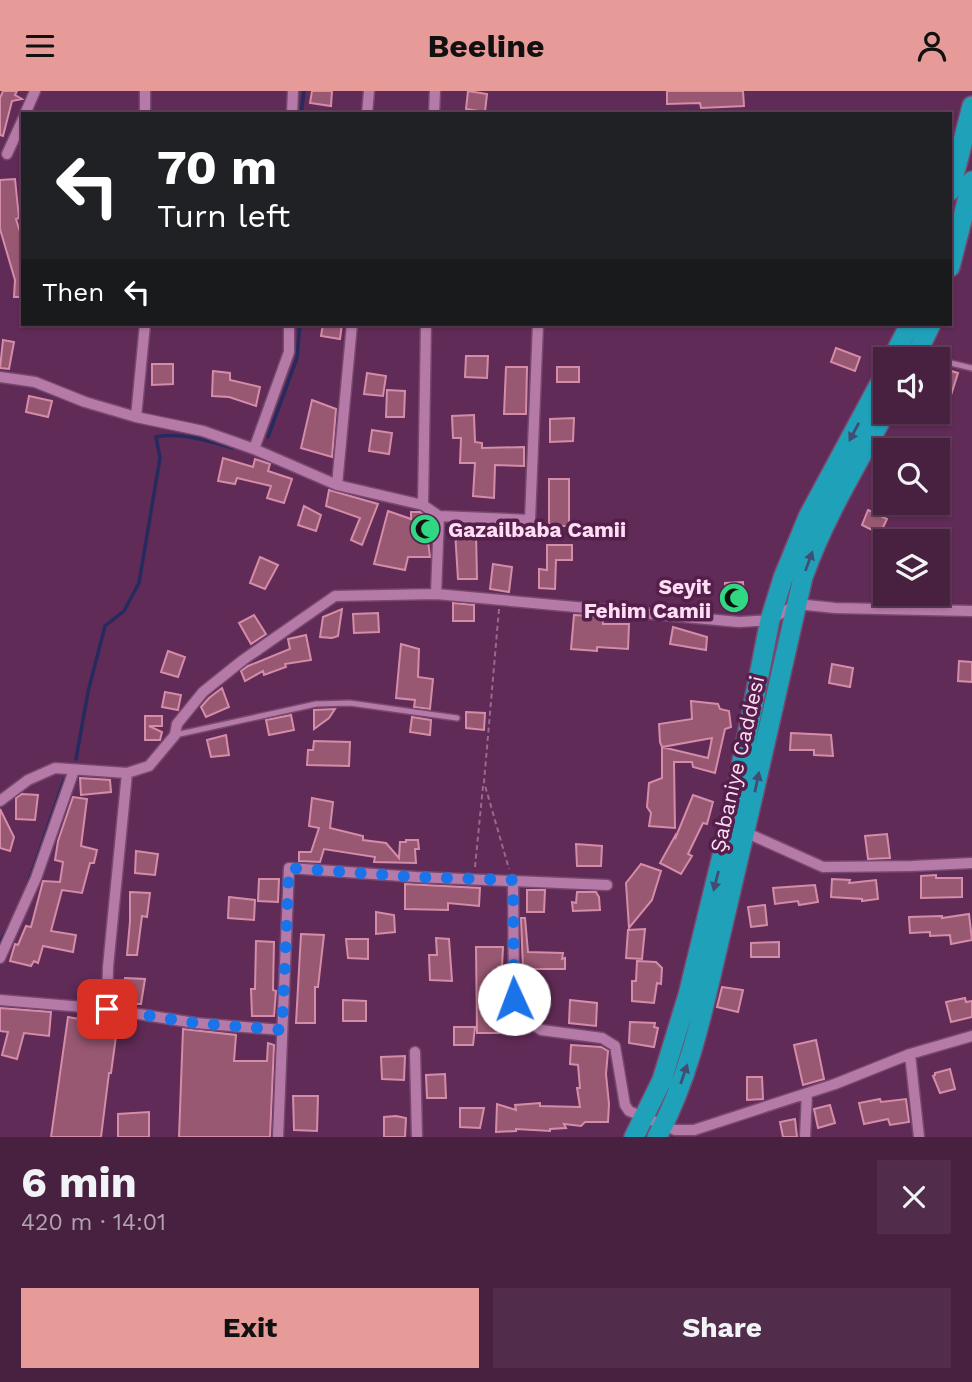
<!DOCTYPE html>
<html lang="en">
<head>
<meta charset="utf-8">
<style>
  :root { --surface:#482040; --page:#522d4b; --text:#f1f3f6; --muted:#b1a3b1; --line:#603e59; --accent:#e69b98 }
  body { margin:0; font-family:"Work Sans",sans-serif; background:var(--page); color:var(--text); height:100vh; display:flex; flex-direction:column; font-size:26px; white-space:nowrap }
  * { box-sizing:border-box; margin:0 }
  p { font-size:23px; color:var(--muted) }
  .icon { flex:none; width:38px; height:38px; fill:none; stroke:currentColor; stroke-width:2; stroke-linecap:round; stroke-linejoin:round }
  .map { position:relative; height:1046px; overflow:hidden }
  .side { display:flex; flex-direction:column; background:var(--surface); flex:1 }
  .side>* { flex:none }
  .banner { position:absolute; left:21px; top:21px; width:931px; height:214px; border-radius:0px; box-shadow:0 2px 5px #0004,0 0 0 2px var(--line); background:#202124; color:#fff; overflow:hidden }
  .buttons { position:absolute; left:873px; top:256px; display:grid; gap:14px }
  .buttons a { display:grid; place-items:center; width:77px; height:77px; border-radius:0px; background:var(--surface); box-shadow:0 2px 5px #0004,0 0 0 2px var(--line); font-size:35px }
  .pin { position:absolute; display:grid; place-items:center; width:60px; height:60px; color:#fff; margin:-30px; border-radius:14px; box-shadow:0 4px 10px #0006 }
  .me { position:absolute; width:77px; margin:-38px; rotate:358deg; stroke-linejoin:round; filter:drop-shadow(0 0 5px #0008) }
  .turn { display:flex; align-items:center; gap:24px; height:147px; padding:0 21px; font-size:32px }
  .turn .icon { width:91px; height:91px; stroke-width:2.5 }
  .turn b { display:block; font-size:49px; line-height:60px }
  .then { display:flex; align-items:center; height:66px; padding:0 21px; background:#0003; gap:14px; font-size:26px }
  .round { display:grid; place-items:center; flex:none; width:74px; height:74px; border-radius:0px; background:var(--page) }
  .headline { display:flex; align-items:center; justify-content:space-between; height:119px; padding:0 21px }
  h1 { font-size:42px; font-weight:700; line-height:52px }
  .cta { display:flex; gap:14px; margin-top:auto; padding:14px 21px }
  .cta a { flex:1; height:80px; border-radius:0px; background:var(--accent); color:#111; font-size:28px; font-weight:700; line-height:80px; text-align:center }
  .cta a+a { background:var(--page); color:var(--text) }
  header { display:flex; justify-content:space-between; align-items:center; height:91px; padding:0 21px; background:var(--accent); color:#111; font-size:32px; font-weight:700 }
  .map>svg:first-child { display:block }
</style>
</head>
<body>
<header><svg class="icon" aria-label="menu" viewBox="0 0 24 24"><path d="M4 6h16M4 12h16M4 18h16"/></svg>Beeline<svg class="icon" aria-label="person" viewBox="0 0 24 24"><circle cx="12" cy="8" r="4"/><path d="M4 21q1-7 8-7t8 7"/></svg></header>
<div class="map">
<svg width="972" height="1046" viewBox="0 0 972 1046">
  <rect width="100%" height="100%" fill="#602b56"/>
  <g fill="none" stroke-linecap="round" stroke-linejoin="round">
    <path stroke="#252b5f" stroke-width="3.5" d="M301 23 304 0
      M268 346 297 267 300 233
      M76 668 88 601 105 535 124 520 139 492 160 367 156 346C179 341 210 350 233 357
      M28 793 64 689
      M0 851 8 838"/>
  </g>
  <path fill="#995872" stroke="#d58ca8" stroke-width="2" d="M3 0H17L15 4 22 8 12 10 3 45 0 44V7Z
    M312 0H332L331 15 310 12Z
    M468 0 487 3 485 21 466 18Z
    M667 0H743L744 15 701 17 700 12 667 13Z
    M15 88 19 127 16 128 23 151V206H14L15 189 0 138V89Z
    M323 233H342L340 248 321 245Z
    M3 249 14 251 9 278 0 277Z
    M836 257 860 266 855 280 831 271Z
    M466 265H488L487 287 465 286Z
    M152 273H173V293L152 294Z
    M506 276H527L526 323H504Z
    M557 276H579V291H557Z
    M938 276 958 282 946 320 938 317Z
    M213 280 230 282V289L260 296 256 315 229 306 212 305Z
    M367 282 386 285 383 305 364 303Z
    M387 299 405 300 404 326H386Z
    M29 305 52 310 48 326 26 321Z
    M312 309 336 318 332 366 301 357Z
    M474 324 475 351 482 352V357L524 356V375L495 374 494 407 473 405 475 372H460L461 347H453L452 325Z
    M574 327 573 350 550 351V328Z
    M372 339 392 342 389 363 369 360Z
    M223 367 253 376 255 368 270 373 268 380 292 388 284 412 267 407 271 395 237 387 235 393 218 390Z
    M549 388H569V435H549Z
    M329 399 378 413 362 454 351 449 360 427 326 415Z
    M304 415 321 424 316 440 298 434Z
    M868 419 887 428 880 443 862 434Z
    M388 420 411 428V421H420L425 425 430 466H408L405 479 374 473Z
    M455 440 476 441 477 488H458Z
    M547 454H572V469H556L555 498 539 497V478L547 479Z
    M260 466 278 474 265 498 250 492Z
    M493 473 512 476 509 501 490 498Z
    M743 491 744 509H726L725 492Z
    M453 512 474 514V530H453Z
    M342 518 338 545 332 547 320 546 323 526Z
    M378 522 379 541 354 542 353 523Z
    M254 524 266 543 251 553 239 532Z
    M574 524 603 526V533H629L628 558 597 556V560L571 558Z
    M673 536 707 546 706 559 670 553Z
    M306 544 311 569 285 573 286 576 264 584 263 580 245 590 241 580 248 575 290 558 288 548Z
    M401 553 419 558 418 586 433 588 430 618 414 616 415 609 396 607Z
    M168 560 185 566 178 586 161 581Z
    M959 570 972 571V591L958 590Z
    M832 573 853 577 850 596 829 592Z
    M222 597 229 616 206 626 201 616 209 607Z
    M165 601 181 604 178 619 162 616Z
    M691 610 718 613 720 618 729 620 731 636 725 638 715 682 693 676 692 671H674L675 737 649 735 651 722 647 716 649 692 662 687V656L708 667 712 647 662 656 660 651 659 633 692 628Z
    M335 618 329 627 314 638V619Z
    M466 621 485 622 484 639 466 637Z
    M291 624 294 639 269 644 266 629Z
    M145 625H162V635H149L162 641 160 649H145Z
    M412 626 431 629 430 644 410 641Z
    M791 642 831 644 833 665 814 664V659H790Z
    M226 644 229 664 211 666 207 649Z
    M314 650 350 651 349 675 307 674 308 659H313Z
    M80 687 110 689 111 701 81 704Z
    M22 703 38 704 35 729 16 728V707Z
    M693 704 713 711 707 733 703 732 688 763 692 765 681 783 660 772 675 745V748Z
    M73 706 87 708 81 755 97 759 94 772H90L82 802 62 799 51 840 76 844 73 861 43 855 38 872 34 870 31 875 10 870 15 853 18 854 26 835 31 836 43 790 60 791 63 771 55 769 58 750Z
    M312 707 333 711 330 737 363 745V749L386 752 399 767 400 751H406V749H418L419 758H415L416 772 374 771 375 766 324 758 320 771 299 770V761H311L319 737 309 735Z
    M0 718 14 746 10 760 0 757Z
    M887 743 890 767 868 768 865 745Z
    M576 753 602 755 601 775H577Z
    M136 760 158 763 155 784 135 782Z
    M641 773 661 780 652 809 629 837 626 792Z
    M936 784V787H962V806L921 807V785Z
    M259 788H279L278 811 258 810Z
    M832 788 850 789 849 792 876 789 878 808 862 810V808L831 806Z
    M405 793 480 797 479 815 448 812V819L405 818Z
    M815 794 818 811 799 814 798 810 775 813 773 797Z
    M527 799H545L544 821H527Z
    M130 801 150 802 147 826 142 825 137 864H127L130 830Z
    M577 801H596L599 806 600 819 573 820 572 811 576 812Z
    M229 806 255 809 254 829 228 827Z
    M765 814 767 834 751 836 748 816Z
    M376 821 394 824 395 841 376 843Z
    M969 823 972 849 951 853 950 844 930 845V841L910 842 909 826 942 825V827Z
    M521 827H525L528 861 563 862 562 868 565 867V878H523Z
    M645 838 642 868 626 867 628 839Z
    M301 843 324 844 318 896H315V932H296Z
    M436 847 449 848 452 890 430 889 429 864H437Z
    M346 848H368V868L348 867Z
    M256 850 274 851 273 899 276 900 274 925H252L251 898H255Z
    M779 851V866H751V852Z
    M476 856H503L502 876H498L499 942H477Z
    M637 870 656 871 662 877 661 893 657 892 654 912 632 910V890H636Z
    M125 887 145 888 141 913H129L131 907H124Z
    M722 896 743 899 738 921 717 916Z
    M965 907 966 911 972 910V926L951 931 946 911Z
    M343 909 366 910V930H343Z
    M570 909 597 912 596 935 569 932Z
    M0 917 51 921 49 945 24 942 17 968 2 964 8 941 0 940Z
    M68 926 118 935 123 931 128 933 127 939 117 938 111 982H109L101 1046H51Z
    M630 931 655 932 654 936 658 937 654 956 629 952Z
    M454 936H475L473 954H454Z
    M183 938 236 944 234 970H267L268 952 274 954 270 1046H179Z
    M816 949 824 988 803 994 794 954Z
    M571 954 601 956 608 960 606 983 609 1013 608 1031H585L581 1035 564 1033 566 1037 550 1038V1040L516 1038V1040L496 1041 497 1013 516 1019 515 1014 540 1012V1015L580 1016 577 997H580L578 974 570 973Z
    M405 965 404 989 382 988 381 966Z
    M950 978 955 998 940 1002 933 985 935 984V982Z
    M445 983 446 1007H427L426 984Z
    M747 986H762L763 1008 747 1009Z
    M293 1005H318L317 1040 294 1039Z
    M880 1008 881 1011 906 1008 909 1031 890 1034 888 1028 864 1033 859 1012Z
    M830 1014 835 1032 818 1037 814 1018Z
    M460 1017H484L480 1037 460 1036Z
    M149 1021V1046H118V1023Z
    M396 1025 406 1027 405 1046H384V1026Z
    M795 1028 797 1046H783L780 1031Z"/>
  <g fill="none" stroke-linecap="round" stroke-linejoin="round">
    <g stroke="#77496e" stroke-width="8">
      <path id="lane" d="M920 264 934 268
        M938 269 972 277
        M175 644 316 613 350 612 457 627"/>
    </g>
    <g stroke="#77496e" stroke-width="13">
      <path id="street" d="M145 0V23
        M25 23 35 0
        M292 23 293 0
        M367 23 369 0
        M434 23 435 0
        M7 63 23 28
        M426 233 423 414 439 425 436 503
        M0 286 35 291 85 311 136 326 203 340 254 358 337 394 423 414
        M136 326 145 233
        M254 358 289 261V233
        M337 394 352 233
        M439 425 530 429 538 233
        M0 710 28 689 55 677 127 682 149 675 175 644 177 633 203 601 243 569 335 505 436 503 739 531 770 529 797 513 835 517 972 520
        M747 742 823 776 912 775 972 772
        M513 789 514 908 525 928 541 939 602 947 615 955 625 1014 629 1020 675 1039H694L835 993 910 963 972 945
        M0 867 36 787 74 679
        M0 909 107 918 195 932 282 939
        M107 918 108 876 127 682
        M415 961 417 1046
        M910 963 919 1046
        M278 1046 289 777 416 786 607 794
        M805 1046 807 1002"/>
    </g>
    <g stroke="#77496e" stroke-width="22">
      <path id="highway" d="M950 100 972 15
        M950 176 972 90
        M892 268 910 233
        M914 268 931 233
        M634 1046 662 989 688 904 729 736 770 529 783 487 808 426 886 281
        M657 1046C692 982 705 908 722 838 750 721 776 603 803 486 824 427 856 375 886 320"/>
    </g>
    <path stroke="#986a8f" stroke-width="2" stroke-dasharray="5 3.5" stroke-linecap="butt" d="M499 518 484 691 509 778
      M475 776 483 695"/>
    <use href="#lane" stroke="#b67aa8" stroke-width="5"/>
    <use href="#street" stroke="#b67aa8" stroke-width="10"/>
    <use href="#highway" stroke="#1fa1ba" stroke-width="19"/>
  </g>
  <defs><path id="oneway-solid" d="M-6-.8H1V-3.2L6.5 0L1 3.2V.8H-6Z" transform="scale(1.75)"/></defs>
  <g fill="#414d72">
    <use href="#oneway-solid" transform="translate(854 341) rotate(118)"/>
    <use href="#oneway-solid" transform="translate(809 470) rotate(-70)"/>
    <use href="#oneway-solid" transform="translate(757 691) rotate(-78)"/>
    <use href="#oneway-solid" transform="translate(716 790) rotate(104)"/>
    <use href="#oneway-solid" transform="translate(684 983) rotate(-71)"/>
  </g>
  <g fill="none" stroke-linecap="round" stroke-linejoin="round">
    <path stroke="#1a73e8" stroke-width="12" stroke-dasharray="0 21.6" d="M107 918 195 932 282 939 289 777 416 786 513 789 514 908"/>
  </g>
  <defs>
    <g id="mosque-disc" transform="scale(1.575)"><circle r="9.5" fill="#30d883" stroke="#54204b"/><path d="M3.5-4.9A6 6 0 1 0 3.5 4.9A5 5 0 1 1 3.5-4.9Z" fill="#111"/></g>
  </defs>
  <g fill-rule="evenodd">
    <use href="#mosque-disc" x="425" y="438"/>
    <use href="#mosque-disc" x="734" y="507"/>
  </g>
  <g text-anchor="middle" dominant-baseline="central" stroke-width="7" stroke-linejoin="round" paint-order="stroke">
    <g font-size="21" font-weight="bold" fill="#feddf5" stroke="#54204b" text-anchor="start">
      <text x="448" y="438">Gazailbaba Camii</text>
      <text x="711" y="495" text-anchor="end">Seyit<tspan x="711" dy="24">Fehim Camii</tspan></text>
    </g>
    <g font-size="21" fill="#feddf5" stroke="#54204b">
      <text transform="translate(737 673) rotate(-77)">Şabaniye Caddesi</text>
    </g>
  </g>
</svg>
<div class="buttons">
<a><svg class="icon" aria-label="sound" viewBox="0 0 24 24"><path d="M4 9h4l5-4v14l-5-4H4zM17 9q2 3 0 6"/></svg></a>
<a><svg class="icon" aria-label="search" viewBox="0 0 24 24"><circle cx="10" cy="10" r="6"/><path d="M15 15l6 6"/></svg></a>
<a><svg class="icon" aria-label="layers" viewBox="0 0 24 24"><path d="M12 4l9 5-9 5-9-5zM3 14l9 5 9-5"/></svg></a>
</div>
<div class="pin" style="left:107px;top:918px;background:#d93025"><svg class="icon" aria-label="arrive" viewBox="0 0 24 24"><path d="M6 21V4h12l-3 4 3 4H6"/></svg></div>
<svg class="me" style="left:514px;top:908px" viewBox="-20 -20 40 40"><circle r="19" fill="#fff"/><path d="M0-13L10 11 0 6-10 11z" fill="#1a73e8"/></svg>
<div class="banner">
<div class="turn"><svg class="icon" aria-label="left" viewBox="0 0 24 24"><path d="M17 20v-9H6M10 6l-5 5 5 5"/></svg><div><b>70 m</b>Turn left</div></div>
<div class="then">Then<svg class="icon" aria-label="left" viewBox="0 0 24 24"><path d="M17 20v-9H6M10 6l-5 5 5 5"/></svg></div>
</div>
</div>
<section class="side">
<div class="headline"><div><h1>6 min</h1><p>420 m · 14:01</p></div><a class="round"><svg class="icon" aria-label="close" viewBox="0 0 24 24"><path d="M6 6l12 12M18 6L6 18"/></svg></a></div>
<div class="cta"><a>Exit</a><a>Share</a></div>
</section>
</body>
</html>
